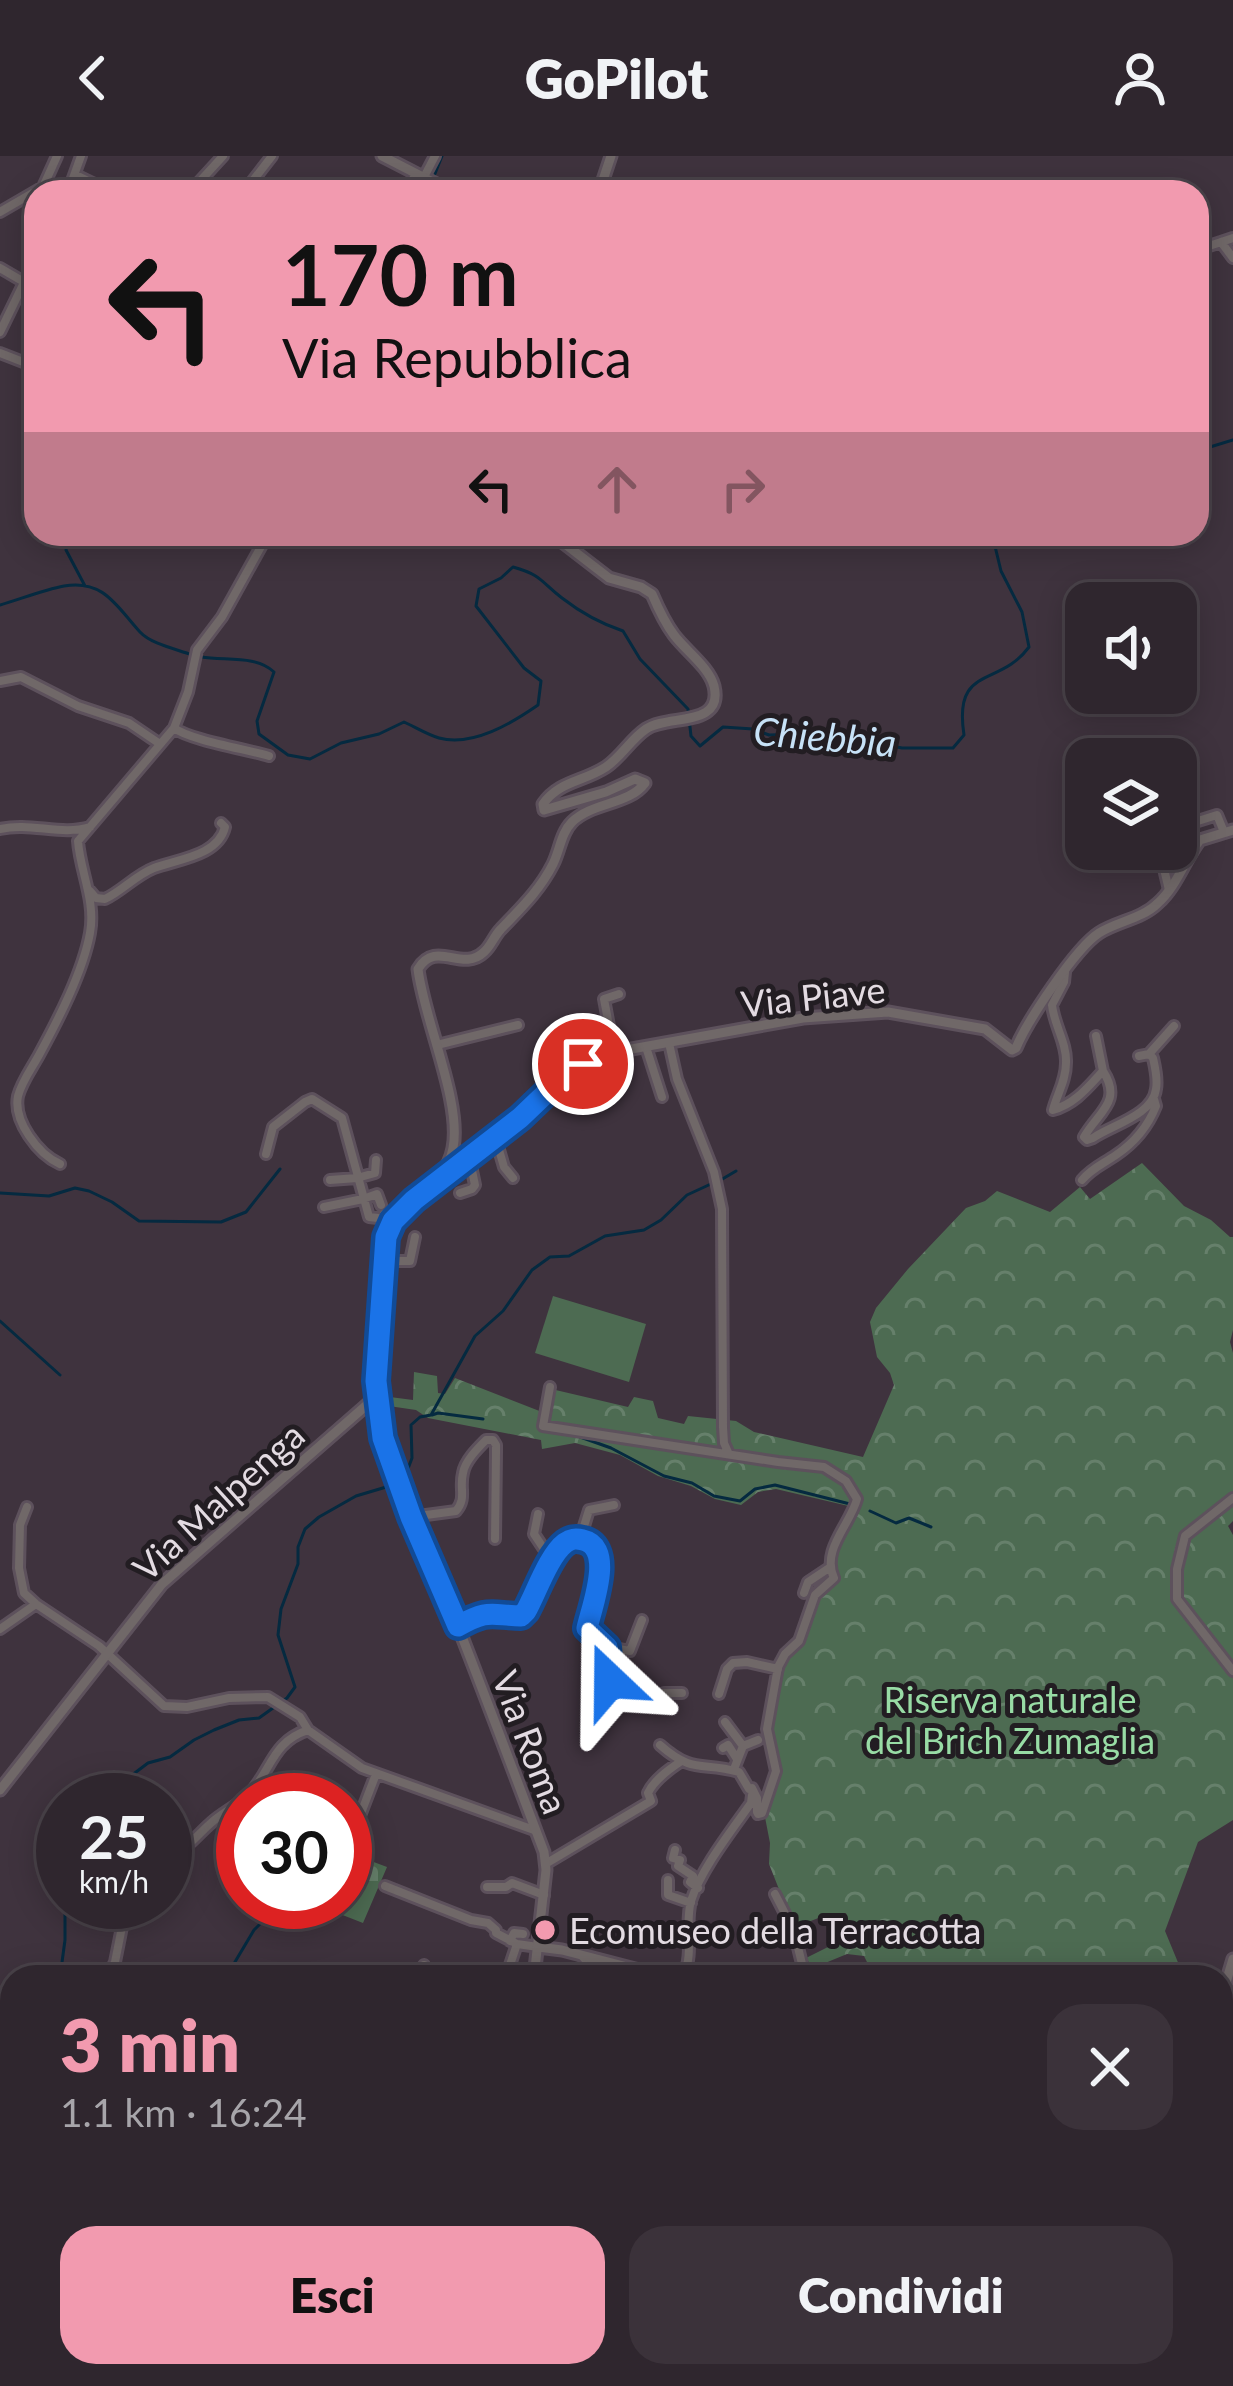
<!DOCTYPE html>
<html lang="it">
<head>
<meta charset="utf-8">
<style>
  :root { --surface:#2f262e; --page:#3b323a; --text:#f1f3f6; --muted:#a7a5aa; --line:#4a434a; --accent:#f29aaf }
  body { margin:0; font-family:Lato,sans-serif; background:var(--page); color:var(--text); height:100vh; display:flex; flex-direction:column; font-size:45px; white-space:nowrap }
  * { box-sizing:border-box; margin:0 }
  p { font-size:39px; color:var(--muted) }
  .icon { flex:none; width:66px; height:66px; fill:none; stroke:currentColor; stroke-width:2; stroke-linecap:round; stroke-linejoin:round }
  .map { position:relative; flex:1; overflow:hidden }
  .details { position:absolute; left:0px; top:1809px; width:1233px; height:423px; display:flex; flex-direction:column; background:var(--surface); border-radius:36px 36px 0 0; box-shadow:0 6px 30px #0003,0 0 0 3px var(--line) }
  .details>* { flex:none }
  .top-card { position:absolute; left:24px; top:24px; width:1185px; height:366px; border-radius:36px; box-shadow:0 6px 30px #0003,0 0 0 3px var(--line); background:#f29aaf; color:#111; overflow:hidden }
  .tools { position:absolute; left:1065px; top:426px; display:grid; gap:24px }
  .tools a { display:grid; place-items:center; width:132px; height:132px; border-radius:24px; background:var(--surface); box-shadow:0 6px 30px #0003,0 0 0 3px var(--line); font-size:60px }
  .speed { position:absolute; left:36px; top:1617px; display:flex; gap:24px; font-size:60px; font-weight:700; text-align:center }
  .speed>* { display:grid; place-content:center; width:156px; height:156px; border-radius:50%; background:var(--surface); box-shadow:0 6px 30px #0003,0 0 0 3px var(--line); line-height:1 }
  .speed small { font-size:30px; font-weight:400 }
  .speed .limit { border:18px solid #d22; background:#fff; color:#111 }
  .pin { position:absolute; display:grid; place-items:center; width:102px; height:102px; color:#fff; margin:-51px; border:6px solid #fff; border-radius:50%; box-shadow:0 3px 12px #0007 }
  .me { position:absolute; width:132px; margin:-66px; rotate:337deg; stroke-linejoin:round; filter:drop-shadow(0 0 9px #0008) }
  .turn { display:flex; align-items:center; gap:42px; height:252px; padding:0 60px; font-size:54px }
  .turn .icon { width:156px; height:156px; stroke-width:2.5 }
  .turn b { display:block; font-size:84px; line-height:102px }
  .lanes { display:flex; align-items:center; height:114px; padding:0 60px; background:#0003; justify-content:center; gap:60px; direction:ltr }
  .lanes .off { opacity:.35 }
  .round { display:grid; place-items:center; flex:none; width:126px; height:126px; border-radius:36px; background:var(--page) }
  .overview { display:flex; align-items:center; justify-content:space-between; height:204px; padding:0 60px }
  h1 { font-size:72px; font-weight:800; line-height:90px; color:var(--accent) }
  .cta { display:flex; gap:24px; margin-top:auto; padding:24px 60px }
  .cta a { flex:1; height:138px; border-radius:36px; background:var(--accent); color:#111; font-size:48px; font-weight:800; line-height:138px; text-align:center }
  .cta a+a { background:var(--page); color:var(--text) }
  header { display:flex; justify-content:space-between; align-items:center; height:156px; padding:0 60px; background:var(--surface); font-size:54px; font-weight:800 }
  .map>svg:first-child { display:block }
</style>
</head>
<body>
<header><svg class="icon" aria-label="back" viewBox="0 0 24 24"><path d="M15 5l-7 7 7 7"/></svg>GoPilot<svg class="icon" aria-label="person" viewBox="0 0 24 24"><circle cx="12" cy="8" r="4"/><path d="M4 21q1-7 8-7t8 7"/></svg></header>
<div class="map">
<svg width="1233" height="2230" viewBox="0 0 1233 2230">
  <defs>
    <pattern id="cemetery-stones" width="16" height="16" patternUnits="userSpaceOnUse" patternTransform="scale(3)"><rect width="16" height="16" fill="#4d6b52"/><path d="M2 7V4a2 2 0 0 1 4 0v3zM10 15v-3a2 2 0 0 1 4 0v3z" fill="#66806b"/></pattern>
    <pattern id="park-crowns" width="20" height="18" patternUnits="userSpaceOnUse" patternTransform="scale(3)"><rect width="20" height="18" fill="#4d6b52"/><path d="M2 6a3 3 0 1 1 6 0M12 15a3 3 0 1 1 6 0" fill="none" stroke="#66806b"/></pattern>
  </defs>
  <rect width="100%" height="100%" fill="#3f333e"/>
  <path fill="#4d6b52" d="M553 1140 646 1168 629 1226 535 1197Z"/>
  <path fill="url(#cemetery-stones)" d="M345 1691 355 1695V1699L387 1711 363 1767 317 1749 319 1746H345Z"/>
  <path fill="url(#park-crowns)" d="M1142 1007 1184 1050 1211 1064 1230 1081H1233V1174L1230 1186 1233 1197V1365L1228 1370 1233 1379V1664L1198 1686 1165 1775 1184 1821H869L872 1816 864 1800 847 1798 813 1812 806 1802 830 1790 850 1771 846 1757 826 1759 798 1770 790 1761 769 1708 770 1687 764 1656 778 1617 769 1573 780 1513 818 1440 832 1428V1406L857 1352 776 1333 758 1336 741 1349 715 1343 691 1330 658 1320 620 1299 575 1287 542 1293 541 1284 428 1262 416 1254 382 1249V1240L413 1244 414 1216 437 1220 438 1237 445 1238 455 1222 542 1256 547 1232 628 1251 634 1241 653 1245 658 1262 684 1268 688 1260 736 1265 754 1276 863 1301 894 1229 890 1217 877 1201 870 1166 876 1152 908 1113 966 1052 985 1045 997 1035 1050 1056 1080 1031 1090 1043Z"/>
  <g fill="none" stroke-linecap="round" stroke-linejoin="round">
    <path stroke="#052a40" stroke-width="3" d="M434 20 442 0
      M1197 295 1233 284
      M69 378 66 394 85 430
      M0 449C21 443 43 434 64 430 104 423 117 451 140 476 151 488 176 493 192 499
      M201 501C226 505 256 499 274 516L257 565 259 578 288 599 310 603 341 587 379 578 404 566C415 571 428 579 439 582 473 591 512 567 538 549L541 525 524 512 476 450 479 433 501 422 513 411C542 419 541 426 562 442 580 456 602 468 623 475L640 503 688 553 691 580 700 590 723 571 753 573 769 579 804 578 877 587 902 592H953L964 579C953 508 999 532 1029 491L1022 456 1001 415 992 378
      M719 1025 736 1015
      M0 1037 49 1040 75 1032 89 1035 112 1046 139 1065 221 1066 246 1056 280 1013
      M0 1165 60 1219
      M432 1259 438 1257 483 1263
      M569 1277 611 1292 664 1320 692 1327 714 1340 740 1345 755 1333 775 1329 850 1348
      M870 1355 896 1367 909 1362 931 1371
      M99 1644 148 1607 170 1601 194 1584 214 1574 239 1564 259 1562 287 1542 295 1531 278 1479 281 1453 298 1408V1391L305 1373 319 1361 356 1340 403 1326 412 1302 411 1269 420 1261 431 1259 475 1180 503 1155 532 1114 550 1101 569 1100 605 1080 644 1074 661 1064 687 1039 713 1027
      M60 1821 65 1784V1746
      M226 1821 254 1774 282 1746
      M0 1969 12 1953
      M1221 2146 1233 2149
      M132 2220 135 2230
      M715 2220 720 2230
      M436 2230 440 2220
      M881 2230 893 2220"/>
    <g stroke="#5d515c" stroke-width="14">
      <path id="minor" d="M76 19 111 36
        M424 21 435 0
        M68 36 81 0
        M190 36 223 0
        M244 36 272 0
        M402 36 417 18
        M0 56 43 31 57 0
        M1221 86 1233 102
        M1197 94 1233 82
        M0 112 24 126
        M0 176 36 102
        M0 197 36 211
        M0 525 21 521 78 550 129 567 160 588
        M174 572C190 584 245 593 269 600
        M1182 670 1217 659 1224 676
        M0 673C31 666 61 680 90 671
        M1169 734 1164 713 1170 693
        M90 735 96 742 105 743C122 735 136 719 154 712 178 703 218 700 225 671L221 667
        M1065 816 1064 826 1052 849C1054 869 1067 887 1066 907 1066 925 1057 938 1053 954 1075 948 1088 931 1103 915 1123 946 1098 956 1084 981L1087 984 1093 982C1112 969 1153 959 1156 933 1158 923 1155 911 1153 902L1149 898
        M1096 880 1103 915
        M669 887 677 923 714 1016 722 1053 723 1271 724 1287 728 1296
        M437 889 518 869
        M646 891 662 941
        M614 897 604 843 619 838
        M1139 900 1149 898 1174 870
        M495 980 504 1011 513 1022
        M266 998 273 971 305 946 312 943 342 962 369 1061 378 1062 389 1074
        M60 1008C38 998 13 965 18 940 22 925 32 912 39 899 58 864 83 816 90 777 96 745 80 715 78 685L174 572 188 536 197 494 222 461 268 378
        M330 1024 357 1022 375 1017 376 1004
        M1082 1024C1092 1012 1103 1008 1116 999 1134 987 1148 970 1156 950L1154 943
        M460 1037 472 1033 475 1029 469 1000
        M324 1051 363 1043 377 1038 381 1049
        M384 1058 393 1065
        M382 1105H410L415 1081
        M550 1231 543 1270 778 1306 824 1311 846 1325 857 1343C850 1369 821 1394 834 1422L815 1439 799 1485 785 1498 778 1511 767 1573 776 1615 762 1657 758 1658 757 1656V1642L752 1632 749 1633 739 1616C702 1605 694 1619 660 1589
        M1233 1342 1185 1380 1177 1413V1443L1233 1515
        M27 1351 20 1369 19 1412 24 1437 36 1448 99 1490 164 1550 187 1551 229 1542 268 1541 300 1561 308 1574 362 1612 534 1674
        M538 1358 534 1378 544 1393 555 1399
        M411 1361 456 1355C467 1342 459 1333 463 1317 465 1305 477 1293 486 1284H493L496 1289V1297L495 1383
        M580 1383 589 1354 614 1349
        M804 1437 808 1426 829 1412
        M458 1470C490 1453 489 1460 521 1459L527 1455C539 1431 549 1392 576 1383L592 1388C608 1411 593 1445 588 1471L607 1491 630 1495 642 1464
        M0 1473 36 1448
        M664 1537H682
        M719 1538 727 1513 733 1507 747 1506 778 1513
        M598 1543V1536L610 1525 607 1491
        M725 1566 743 1590
        M723 1592 728 1589 737 1603
        M734 1613 743 1590 758 1584
        M348 1691 376 1618
        M675 1694 673 1702 680 1704 678 1710 693 1720 690 1726 698 1732
        M165 1703C186 1695 195 1681 211 1667 223 1656 238 1650 250 1637 272 1613 272 1586 308 1574
        M547 1707 651 1645 648 1637C654 1624 668 1614 680 1606
        M668 1724V1739L691 1747
        M385 1730 471 1764 488 1767 496 1774V1777L517 1788 538 1791
        M487 1731H506L512 1727 544 1739
        M775 1738 794 1775 804 1816
        M510 1785 514 1777 523 1778
        M582 1800 595 1814V1821
        M805 1817 828 1814 837 1819
        M108 1821 115 1806 127 1746
        M423 1821 424 1809
        M506 1821 517 1788
        M683 1821C695 1796 684 1770 691 1745 701 1713 732 1674 751 1647L752 1639
        M0 2117 8 2102 12 2078
        M400 2230 404 2220"/>
    </g>
    <g stroke="#5d515c" stroke-width="15">
      <path id="tertiary" d="M382 0 452 36
        M599 36 611 0
        M484 378 494 384 561 385 609 422 641 431 652 438C658 452 665 467 674 479 686 495 709 511 714 530 724 572 668 558 646 573 631 583 621 601 606 611 583 626 559 625 543 648L544 654 606 636 635 623 645 627C629 649 592 646 572 666 561 677 560 694 553 708 540 734 520 753 501 773 494 780 491 790 484 796 462 817 436 783 418 813 424 864 462 946 453 992 446 1030 410 1038 392 1068 377 1094 376 1198 377 1231 380 1317 428 1396 459 1473 488 1547 516 1622 544 1696L546 1714 534 1821
        M447 1016 520 962 566 918 583 908 615 896 803 862 888 856 985 873 1012 894 1016 892C1027 865 1076 792 1099 777 1118 765 1142 763 1158 747 1177 730 1185 703 1200 684L1233 674
        M0 1634 162 1428 369 1247 377 1244
        M538 1791 562 1794 666 1821
        M766 1821 799 1814 811 1821
        M1221 1843 1233 1803
        M556 2230 559 2220
        M980 2230 1030 2220
        M1161 2230 1177 2220"/>
    </g>
    <use href="#minor" stroke="#706868" stroke-width="8"/>
    <use href="#tertiary" stroke="#706868" stroke-width="9"/>
  </g>
  <g fill="none" stroke-linecap="round" stroke-linejoin="round">
    <g stroke="#114b97" stroke-width="30">
      <path id="route" d="M583 908 566 918 520 962 414 1044 393 1065 386 1081 376 1225 383 1282 411 1361 458 1470C489 1453 489 1459 521 1460L526 1455C536 1437 549 1399 565 1387 571 1383 575 1382 583 1384 615 1391 592 1450 587 1472L607 1491 610 1525"/>
    </g>
    <use href="#route" stroke="#1a73e8" stroke-width="21"/>
  </g>
  <circle fill="#f29aaf" stroke="#221d22" stroke-width="4.5" cx="545" cy="1774" r="12"/>
  <g text-anchor="middle" dominant-baseline="central" stroke-width="10" stroke-linejoin="round" paint-order="stroke">
    <g font-size="36" fill="#e3dbe2" stroke="#221d22">
      <text transform="translate(813 840) rotate(-6)">Via Piave</text>
      <text transform="translate(218 1345) rotate(-42)">Via Malpenga</text>
      <text transform="translate(531 1586) rotate(69)">Via Roma</text>
    </g>
    <g font-size="36" fill="#98dca5" stroke="#221d22">
      <text x="1010" y="1543">Riserva naturale<tspan x="1010" dy="41">del Brich Zumaglia</tspan></text>
    </g>
    <g font-size="36" fill="#e3dbe2" stroke="#221d22" text-anchor="start">
      <text x="569" y="1774">Ecomuseo della Terracotta</text>
    </g>
    <g font-size="39" font-style="italic" fill="#c7e2f7" stroke="#221d22">
      <text transform="translate(825 580) rotate(5)">Chiebbia</text>
    </g>
  </g>
</svg>
<div class="tools">
<a><svg class="icon" aria-label="sound" viewBox="0 0 24 24"><path d="M4 9h4l5-4v14l-5-4H4zM17 9q2 3 0 6"/></svg></a>
<a><svg class="icon" aria-label="layers" viewBox="0 0 24 24"><path d="M12 4l9 5-9 5-9-5zM3 14l9 5 9-5"/></svg></a>
</div>
<div class="speed"><div>25<small>km/h</small></div><div class="limit">30</div></div>
<div class="pin" style="left:583px;top:908px;background:#d93025"><svg class="icon" aria-label="arrive" viewBox="0 0 24 24"><path d="M6 21V4h12l-3 4 3 4H6"/></svg></div>
<svg class="me" style="left:610px;top:1525px" viewBox="-20 -20 40 40"><path d="M0-17L14 15 0 8-14 15z" fill="#1a73e8" stroke="#fff" stroke-width="4"/></svg>
<div class="top-card">
<div class="turn"><svg class="icon" aria-label="left" viewBox="0 0 24 24"><path d="M17 20v-9H6M10 6l-5 5 5 5"/></svg><div><b>170 m</b>Via Repubblica</div></div>
<div class="lanes"><svg class="icon" aria-label="left" viewBox="0 0 24 24"><path d="M17 20v-9H6M10 6l-5 5 5 5"/></svg><svg class="icon off" aria-label="ahead" viewBox="0 0 24 24"><path d="M12 20V5M6 11l6-6 6 6"/></svg><svg class="icon off" aria-label="right" viewBox="0 0 24 24"><path d="M7 20v-9h11M14 6l5 5-5 5"/></svg></div>
</div>
<section class="details">
<div class="overview"><div><h1>3 min</h1><p>1.1 km · 16:24</p></div><a class="round"><svg class="icon" aria-label="close" viewBox="0 0 24 24"><path d="M6 6l12 12M18 6L6 18"/></svg></a></div>
<div class="cta"><a>Esci</a><a>Condividi</a></div>
</section>
</div>
</body>
</html>
